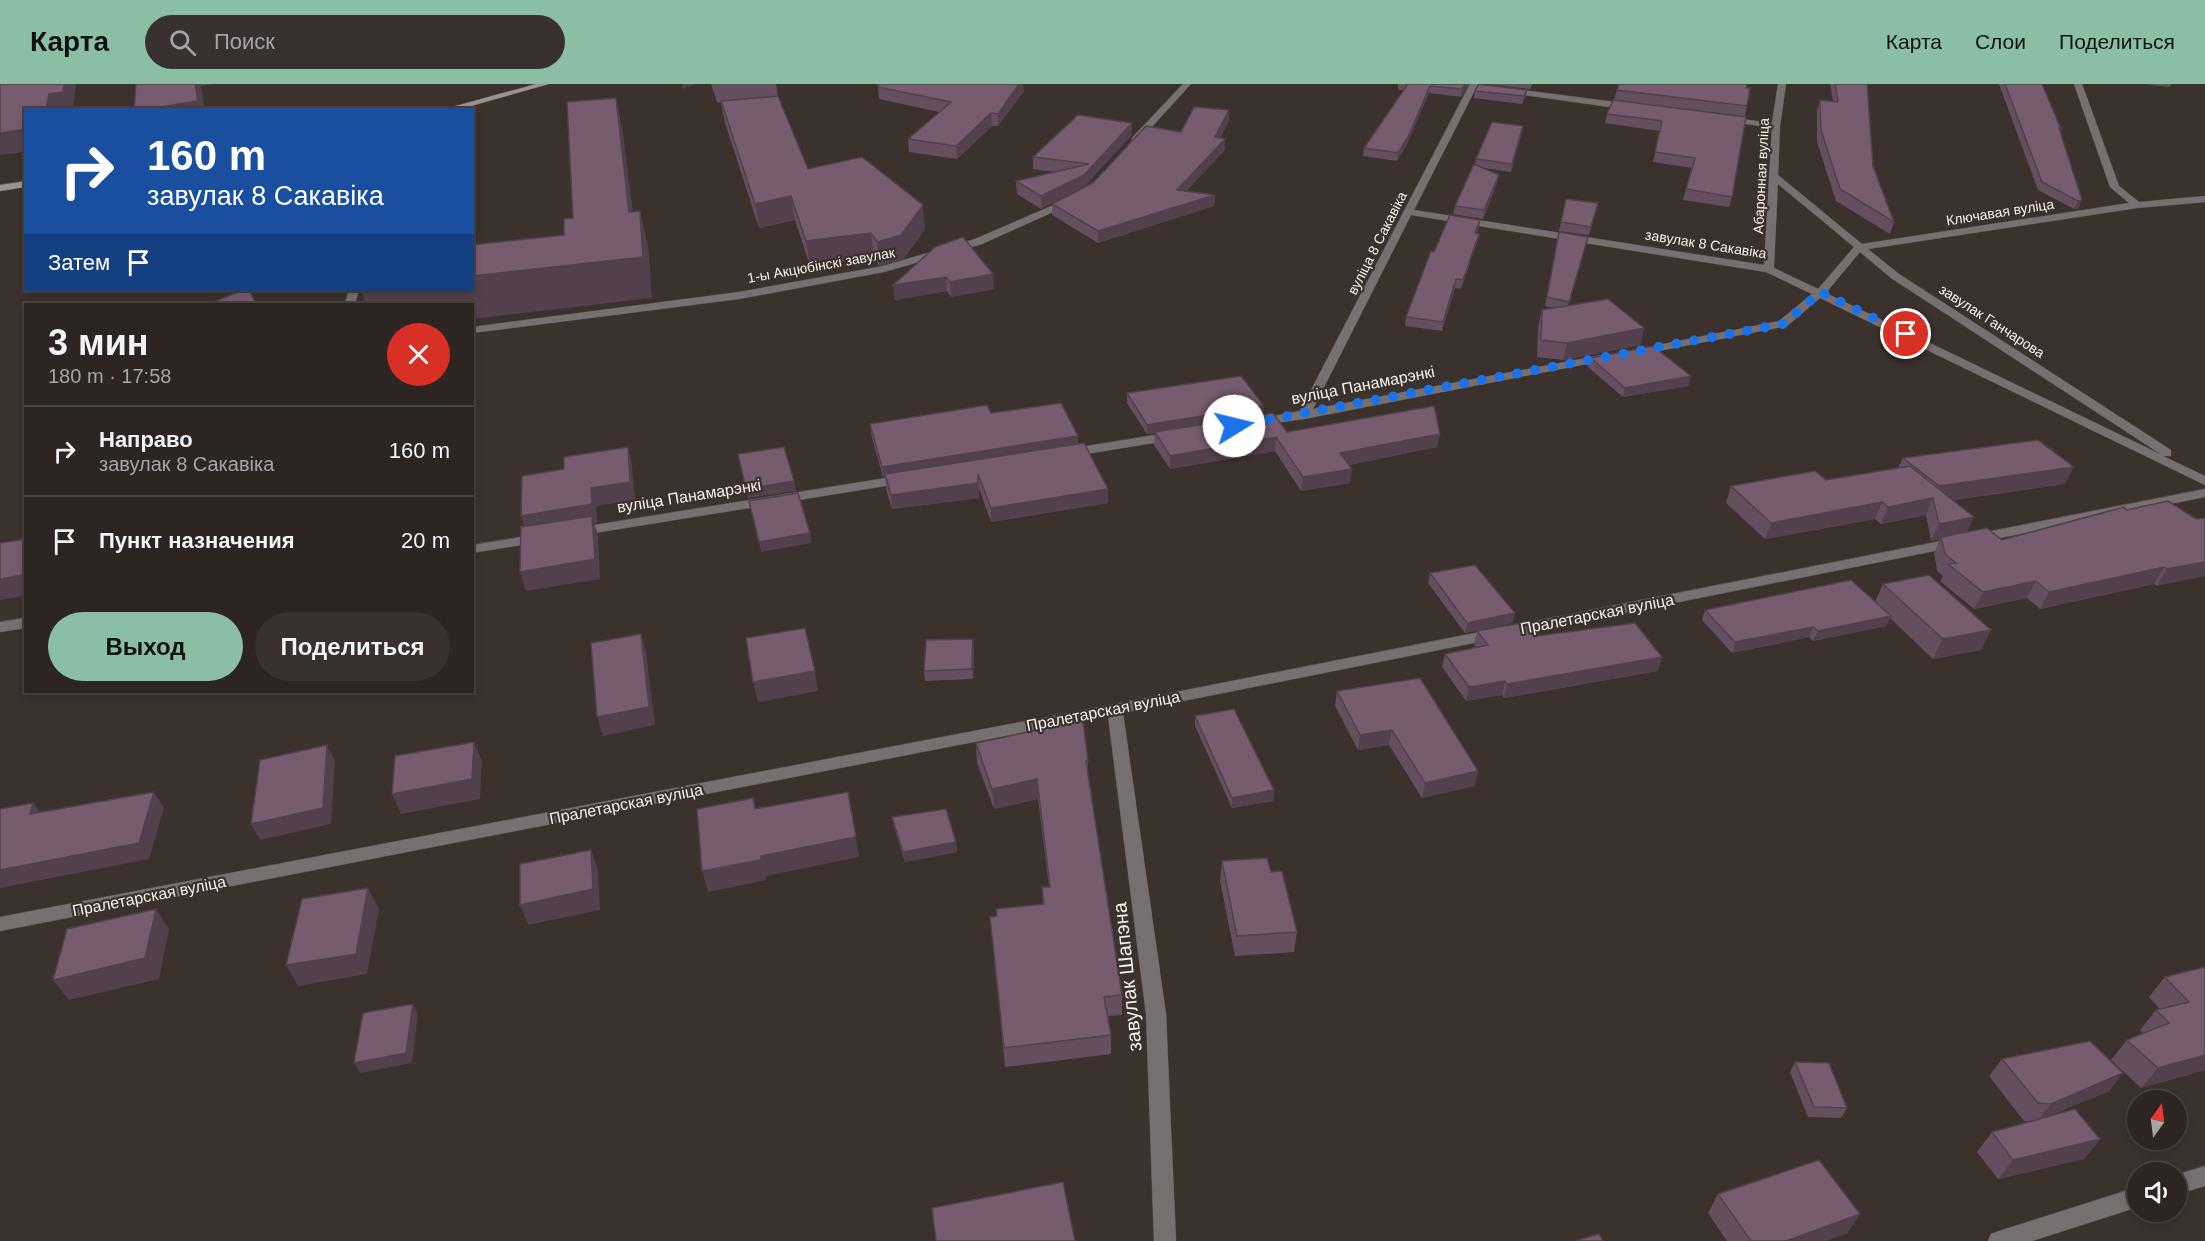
<!DOCTYPE html>
<html lang="ru">
<head>
<meta charset="utf-8">
<style>
  :root { --surface:#2c2522; --page:#38312f; --text:#f1f3f6; --muted:#a6a5a5; --line:#484240; --accent:#8abfa5 }
  body { margin:0; font-family:Arial,sans-serif; background:var(--page); color:var(--text); height:100vh; display:flex; flex-direction:column; font-size:22px; white-space:nowrap }
  * { box-sizing:border-box; margin:0 }
  p { font-size:20px; color:var(--muted) }
  .icon { flex:none; width:33px; height:33px; fill:none; stroke:currentColor; stroke-width:2; stroke-linecap:round; stroke-linejoin:round }
  .map { position:relative; flex:1; overflow:hidden }
  .drawer { position:absolute; left:24px; top:219px; width:450px; height:390px; display:flex; flex-direction:column; background:var(--surface); border-radius:0px; box-shadow:0 3px 9px #0003,0 0 0 2px var(--line) }
  .drawer>* { flex:none }
  .hud { position:absolute; left:24px; top:24px; width:450px; height:183px; border-radius:0px; box-shadow:0 3px 9px #0003,0 0 0 2px var(--line); background:#1a4fa0; color:#fff; overflow:hidden }
  .needle { width:39px; rotate:14deg }
  .buttons { position:absolute; left:2127px; top:1006px; display:grid; gap:12px }
  .buttons a { display:grid; place-items:center; width:60px; height:60px; border-radius:50%; background:var(--surface); box-shadow:0 3px 9px #0003,0 0 0 2px var(--line); font-size:30px }
  .pin { position:absolute; display:grid; place-items:center; width:51px; height:51px; color:#fff; margin:-26px; border:3px solid #fff; border-radius:50%; box-shadow:0 2px 6px #0007 }
  .me { position:absolute; width:66px; margin:-33px; rotate:81deg; stroke-linejoin:round; filter:drop-shadow(0 0 4px #0008) }
  .turn { display:flex; align-items:center; gap:21px; height:126px; padding:0 24px; font-size:27px }
  .turn .icon { width:78px; height:78px; stroke-width:2.5 }
  .turn b { display:block; font-size:42px; line-height:51px }
  .then { display:flex; align-items:center; height:57px; padding:0 24px; background:#0003; gap:12px; font-size:22px }
  .round { display:grid; place-items:center; flex:none; width:63px; height:63px; border-radius:32px; background:var(--page) }
  .head { display:flex; align-items:center; justify-content:space-between; height:102px; padding:0 24px }
  h1 { font-size:36px; font-weight:700; line-height:45px }
  .button { display:flex; gap:12px; margin-top:auto; padding:12px 24px }
  .button a { flex:1; height:69px; border-radius:36px; background:var(--accent); color:#111; font-size:24px; font-weight:700; line-height:69px; text-align:center }
  .button a+a { background:var(--page); color:var(--text) }
  ul { padding:0; list-style:none }
  li { display:flex; align-items:center; gap:18px; height:90px; padding:0 24px; border-top:2px solid var(--line) }
  li div { flex:1 }
  li b { display:block; font-size:22px }
  li em { font-style:normal }
  header { display:flex; align-items:center; gap:36px; box-sizing:border-box; height:84px; padding:0 30px; background:var(--accent); color:#111 }
  header strong { font-size:28px }
  nav { display:flex; gap:33px; margin-inline-start:auto; font-size:21px }
  .search { width:420px; height:54px; background:var(--page); display:flex; align-items:center; gap:15px; box-sizing:border-box; padding:0 21px; border-radius:33px; color:var(--muted); font-size:22px }
  .map>svg:first-child { display:block }
</style>
</head>
<body>
<header>
<strong>Карта</strong>
<div class="search"><svg class="icon" aria-label="search" viewBox="0 0 24 24"><circle cx="10" cy="10" r="6"/><path d="M15 15l6 6"/></svg>Поиск</div>
<nav><a>Карта</a><a>Слои</a><a>Поделиться</a></nav>
</header>
<div class="map">
<svg width="2205" height="1157" viewBox="0 0 2205 1157">
  <rect width="100%" height="100%" fill="#3b312d"/>
  <g fill="none" stroke-linecap="round" stroke-linejoin="round">
    <g stroke="#59504c" stroke-width="1">
      <path id="street" d="M1183 0H1191L1138 58H1132V54Z
        M1470 0H1478L1414 126 1764 181 1772 44 1722 36 1726 33 1772 39 1778 0H1786L1780 42 1778 91 1862 160 2129 119 2110 103 2074 0H2082L2119 102 2139 118 2205 112V118L2137 124 1868 165 1899 190 2171 366V372H2163L2205 392V401L1820 214 1787 242 1638 271 1632 268 1638 265 1779 237 1812 210 1766 188 1411 131 1313 325 1608 270 1612 271V275L1304 335 1253 342V336L1300 327ZM1778 100 1854 163 1818 205 1774 184ZM1860 168 1891 194 2162 371 1826 209Z
        M1506 4 1631 20 1635 23 1631 26 1503 8V4Z
        M1070 114 1075 117 1073 119 982 160 884 188 739 215 472 249V243L739 208 883 182 975 155Z
        M349 206H359L355 220H345Z
        M1174 348 1180 352 1178 355 1068 373 1062 369 1068 365Z
        M905 391 910 392 911 395 910 398 576 452 569 448 576 444Z
        M2205 405V413L1123 629 1166 930 1176 1157H1154L1146 930 1108 632 0 847V833L1115 620Z
        M541 450 548 454 546 457 472 469V461Z
        M26 534V544L0 548V538Z
        M2205 1082V1102L2176 1111V1091Z
        M2138 1103V1123L2032 1157H1988L1991 1150 1999 1147Z"/>
    </g>
    <g stroke="#59504c" stroke-width="1">
      <path id="secondary" d="M536 0H549L457 26H441Z
        M26 97V103L0 107V101Z"/>
    </g>
    <use href="#street" fill="#767070" fill-rule="evenodd"/>
    <use href="#secondary" fill="#9c9292" fill-rule="evenodd"/>
  </g>
  <path fill="#654f5f" d="M711 0H776L778 12 808 85 925 145 903 176 879 182 874 173 810 182 795 136 759 144 725 39 721 19 717 18Z
    M1398 0H1469L1461 13 1429 9 1407 60 1397 77 1363 72 1364 64 1404 6H1398Z
    M1488 0H1533L1530 5Z
    M1830 0H1867L1873 82 1894 138 1890 150 1836 117 1817 58V27L1820 16 1833 18Z
    M1999 0H2042L2061 45 2060 48 2082 116 2078 125H2074L2038 106Z
    M2143 0H2171L2170 3Z
    M878 3 1024 7 998 42H992L957 75 909 68 908 55 939 28 879 15Z
    M1746 4 1747 22 1745 33 1732 113 1729 123 1683 116 1692 84 1653 78 1660 47 1605 39 1607 30 1614 16 1617 6Z
    M1527 6 1525 14 1522 20 1474 14 1475 7Z
    M1229 26V36L1220 54 1225 66 1186 107 1215 111 1214 122 1098 159 1052 131V120L1093 99Z
    M1132 39V51L1041 125 1017 110 1016 97 1055 88 1033 85V73Z
    M1523 42 1511 88 1484 84 1499 91 1497 99 1483 135 1453 130 1455 122 1475 80 1476 75Z
    M1566 115 1596 128 1589 151 1559 147Z
    M1480 136 1477 149 1479 150 1477 158 1461 205 1455 204 1442 247 1405 242 1406 233 1434 168Z
    M1559 148 1588 153 1568 222 1644 244 1640 261 1563 276 1537 273 1538 243 1542 226 1554 224 1545 222Z
    M935 163 994 205 951 213 947 207 894 216Z
    M1591 274 1691 292 1688 302 1623 313 1588 283Z
    M1127 309 1264 322 1263 331 1287 348 1437 363 1349 381 1350 399 1301 407 1275 367 1170 385 1154 361 1155 349 1147 350 1127 319Z
    M991 329 1078 352V360L1108 419 991 438 979 404V414L892 425 886 405 885 392 883 393 871 350 870 340Z
    M1903 374 2065 400 1953 416 1967 448 2002 456 2127 426 2196 435 2205 434 2157 502 2154 500 2040 525 2027 514 1974 525 1940 497 1943 492 1937 487 1934 469 1940 455 1931 457 1926 431 1881 440 1875 435 1765 455 1726 419 1731 402 1826 396 1898 384Z
    M1430 489 1515 529 1512 539 1465 549 1428 499Z
    M1883 500 1981 566 1933 575 1890 534 1886 542 1813 557 1809 553 1732 569 1702 536 1705 526 1875 518Z
    M1477 547 1537 552 1658 587 1504 614 1502 611 1466 617 1442 583 1445 570 1476 563 1474 561Z
    M974 565 973 595 925 597 924 587Z
    M1337 607 1478 687 1474 702 1422 714 1389 661 1358 666 1335 622Z
    M1195 632 1274 706 1273 717 1232 724 1195 642Z
    M976 659 1088 677V693L1122 911V931L1108 932 1111 951V970L1005 983 990 833 997 832 1043 820 1042 803H1049L1038 715 994 725 977 679Z
    M892 733 956 758 957 768 905 778 894 743Z
    M1222 777 1271 788 1297 848 1294 868 1235 872 1220 797Z
    M2205 883V986L2141 1004 2111 976 2127 956 2143 950 2140 946 2156 926 2160 925 2149 913 2165 893Z
    M2002 975 2109 1007 2046 1033 2100 1055 2084 1075 1998 1095 1977 1068 1992 1048 2033 1037H2024L1989 992Z
    M1795 978 1847 1024 1841 1034 1808 1033 1790 988Z
    M1718 1110 1860 1130 1847 1149 1826 1157H1727L1708 1129Z"/>
  <path fill="#53404d" d="M64 0H76L73 26H46L49 10Z
    M195 0H212L201 2 205 26H142Z
    M682 0H695L683 5Z
    M1019 0H1023L1024 7 998 42V30Z
    M1465 0H1469L1461 13 1462 5Z
    M1430 2 1429 9 1407 60 1397 77 1398 69Z
    M1527 6 1525 14 1522 20 1524 12Z
    M616 14 623 50 638 168 629 128Z
    M1229 26V36L1215 64V53Z
    M991 29 992 42 957 75 956 62Z
    M1132 39V51L1084 103 1041 125V112L1084 91Z
    M1523 42 1522 49 1511 88 1512 80Z
    M26 45V68L0 71V49Z
    M1225 55V66L1177 117V106Z
    M1499 91 1497 99 1483 135 1484 126Z
    M1215 111 1214 122 1098 159V147Z
    M791 112 795 136 759 144 755 120Z
    M2082 116 2078 125H2074L2078 117Z
    M923 121 925 145 903 176 879 182 877 158Z
    M640 127 649 167 652 214 472 235V220H366L361 206H472V192Z
    M1480 136 1479 144 1473 158 1475 149Z
    M871 149 874 173 810 182 806 157Z
    M1479 150 1477 158 1461 205 1463 196Z
    M993 190 994 205 951 213 950 198Z
    M946 193 947 207 894 216 893 201Z
    M1456 195 1455 204 1442 247 1443 238Z
    M1644 244 1640 261 1563 276 1567 259Z
    M1691 292 1688 302 1623 313 1625 304Z
    M1264 322 1263 331 1147 350V341Z
    M1440 350 1437 363 1338 383 1340 369Z
    M1078 352V361L883 393 882 383Z
    M1276 353 1275 367 1170 385V372Z
    M628 363 632 381 635 416 596 422 597 439H594L598 451 600 495 526 507 520 488 527 450 521 432 591 404Z
    M2074 383 2065 400 1934 418 1933 415 1939 402Z
    M1352 385 1350 399 1301 407 1303 393Z
    M978 390 979 414 892 425 891 411Z
    M794 397 796 407 748 414 746 405Z
    M1108 405V419L991 438V424Z
    M1933 414 1926 431 1881 440 1888 423Z
    M1882 418 1875 435 1765 455 1771 439Z
    M1974 433 1966 450 1941 453 1940 455 1931 457 1939 440Z
    M810 449 812 459 761 468 759 458Z
    M2205 478V492L2157 502 2167 485Z
    M2164 483 2154 500 2040 525 2049 508Z
    M26 486V512L0 516V495Z
    M2036 497 2027 514 1974 525 1983 508Z
    M1515 529 1512 539 1465 549 1467 539Z
    M1891 532 1886 542 1813 557 1818 547Z
    M1813 543 1809 553 1732 569 1735 558Z
    M1991 546 1981 566 1933 575 1943 555Z
    M641 550 646 568 655 641 603 652 597 633Z
    M973 555 974 565 973 595 972 585Z
    M1662 573 1658 587 1504 614 1507 600Z
    M815 587 818 607 758 618 753 598Z
    M1505 597 1502 611 1466 617 1469 603Z
    M1392 646 1389 661 1358 666 1360 651Z
    M474 658 482 678 480 715 401 730 392 710Z
    M327 661 335 677 331 740 260 756 251 740Z
    M1478 687 1474 702 1422 714 1425 699Z
    M1037 695 1038 715 994 725 992 705Z
    M1274 706 1273 717 1232 724V714Z
    M154 708 164 724 149 775 0 804V786Z
    M33 719 45 735 30 730Z
    M856 753 859 773 766 792V796L708 808 702 787 761 772Z
    M956 758 957 768 905 778 903 768Z
    M591 766 598 786 600 826 528 841 520 821Z
    M368 804 379 825 367 890 298 902 286 881Z
    M156 825 169 845 159 895 69 916 53 896Z
    M413 920 418 930 412 979 360 989 354 979Z
    M2205 971V986L2141 1004 2158 984Z
    M2123 989 2109 1007 2037 1037 2051 1020Z
    M2100 1055 2084 1075 1998 1095 2013 1076Z
    M1860 1130 1847 1149 1826 1157H1786Z"/>
  <path fill="#765c6e" stroke="#53404d" stroke-width="1.5" d="M0 0H64L63 8 49 10 46 26H26V45L0 49Z
    M136 0H195L198 17 142 26H134Z
    M878 0H1019L998 30 991 29 956 62 908 55 951 18 878 3Z
    M1408 0H1465L1462 5 1430 2 1408 53 1398 69 1364 64Z
    M1479 0 1527 6 1524 12 1475 7Z
    M1619 0H1747L1746 4H1750L1747 22 1617 6Z
    M1835 0H1867L1873 82 1894 138 1840 105 1821 46 1820 16 1838 18Z
    M2005 0H2042L2061 45 2059 44 2082 116 2078 117 2042 98Z
    M778 12 808 85 862 73 923 121 901 151 877 158 871 149 806 157 791 112 755 120 721 17Z
    M616 14 629 128 640 127 643 173 472 192V161L564 151V135L573 134 567 18Z
    M1613 16 1746 33 1732 113 1686 105 1695 74 1655 68 1662 37 1607 30Z
    M1194 23 1229 26 1215 53 1225 55 1177 106 1215 111 1098 147 1052 120 1093 99 1146 42 1181 48Z
    M1078 31 1132 39 1084 91 1041 112 1016 97 1089 80 1033 73Z
    M1492 38 1523 42 1512 80 1476 75Z
    M1474 80 1499 91 1484 126 1455 122Z
    M1566 115 1598 119 1591 143 1561 138Z
    M1450 131 1480 136 1475 149 1479 150 1463 196 1456 195 1443 238 1406 233 1431 167 1434 168Z
    M1559 148 1588 153 1569 218 1547 213Z
    M963 153 993 190 950 198 946 193 893 201 935 163Z
    M243 206H249L256 220H209Z
    M1608 215 1644 244 1567 259 1541 256 1542 226Z
    M1653 262 1691 292 1625 304 1591 274Z
    M1241 292 1264 322 1147 341 1127 309Z
    M1061 319 1078 352 882 383 870 340 987 321 991 329Z
    M1434 322 1440 350 1340 369 1352 385 1303 393 1276 353 1170 372 1155 348 1273 329 1287 348Z
    M2038 356 2074 383 1939 402 1903 374Z
    M1084 359 1108 405 991 424 978 390V399L891 411 885 390Z
    M628 363 630 398 591 404 592 420 521 432 522 392 564 385V373Z
    M784 363 794 397 746 405 738 370Z
    M1910 382 1974 433 1939 440 1933 414 1888 423 1882 418 1771 439 1731 402 1815 387 1826 396Z
    M798 409 810 449 759 458 749 417Z
    M2168 417 2196 435 2205 434V478L2167 485 2164 483 2049 508 2036 497 1983 508 1948 480 1956 479 1945 470 1941 453 1987 444 2002 456 2124 423 2127 426Z
    M592 432 595 475 520 488 521 443Z
    M26 455V486L23 491 0 495V459Z
    M1475 481 1515 529 1467 539 1430 489Z
    M1929 491 1991 546 1943 555 1883 500Z
    M1851 496 1891 532 1818 547 1813 543 1735 558 1705 526Z
    M1526 538 1537 552 1635 539 1662 573 1507 600 1505 597 1469 603 1445 570 1488 561 1477 547Z
    M805 544 815 587 753 598 746 554Z
    M641 550 649 623 597 633 591 559Z
    M973 555 972 585 924 587 926 556Z
    M1420 594 1478 687 1425 699 1392 646 1360 651 1337 607Z
    M1234 625 1274 706 1232 714 1195 632Z
    M1083 637 1088 677H1086L1122 911 1104 913 1111 951 1004 964 990 833 997 832 996 825 1044 820 1042 803H1050L1037 695 992 705 976 659 1052 643 1051 640Z
    M474 658 472 695 392 710 395 672Z
    M327 661 323 724 251 740 260 676Z
    M154 708 139 759 0 786V725L33 719 30 730Z
    M848 708 856 753 761 772V776L702 787 697 725 753 714 755 725Z
    M946 725 956 758 903 768 892 733Z
    M591 766 593 805 520 821V780Z
    M1267 774 1271 788 1282 787 1297 848 1237 852 1222 777Z
    M368 804 356 870 286 881 302 815Z
    M156 825 145 874 53 896 67 845Z
    M2205 883V971L2158 984 2127 956 2169 939 2156 926 2189 918 2165 893Z
    M413 920 406 969 354 979 363 929Z
    M2090 957 2123 989 2051 1020 2038 1019 2002 975Z
    M1795 978 1829 979 1847 1024 1814 1023Z
    M2075 1025 2100 1055 2013 1076 1992 1048Z
    M1819 1076 1860 1130 1786 1157H1751L1718 1110Z
    M1063 1098 1075 1157H936L932 1124Z
    M1599 1150 1603 1157H1575Z"/>
  <g fill="none" stroke-linecap="round" stroke-linejoin="round">
    <path stroke="#1a73e8" stroke-width="10" stroke-dasharray="0 18" d="M1234 342 1783 240 1821 208 1906 250"/>
  </g>
  <g text-anchor="middle" dominant-baseline="central" stroke-width="4.5" stroke-linejoin="round" paint-order="stroke">
    <g font-size="14" fill="#f7f0ed" stroke="#3b312d">
      <text transform="translate(1761 92) rotate(-87)">Абаронная вуліца</text>
      <text transform="translate(2000 128) rotate(-9)">Ключавая вуліца</text>
      <text transform="translate(1377 159) rotate(-63)">вуліца 8 Сакавіка</text>
      <text transform="translate(1706 160) rotate(9)">завулак 8 Сакавіка</text>
      <text transform="translate(821 181) rotate(-10)">1-ы Акцюбінскі завулак</text>
      <text transform="translate(1992 237) rotate(33)">завулак Ганчарова</text>
    </g>
    <g font-size="16" fill="#f7f0ed" stroke="#3b312d">
      <text transform="translate(1363 301) rotate(-11)">вуліца Панамарэнкі</text>
      <text transform="translate(689 412) rotate(-9)">вуліца Панамарэнкі</text>
      <text transform="translate(1597 530) rotate(-11)">Пралетарская вуліца</text>
      <text transform="translate(1103 627) rotate(-11)">Пралетарская вуліца</text>
      <text transform="translate(626 720) rotate(-11)">Пралетарская вуліца</text>
      <text transform="translate(149 812) rotate(-11)">Пралетарская вуліца</text>
    </g>
    <g font-size="20" fill="#f7f0ed" stroke="#3b312d">
      <text transform="translate(1127 893) rotate(-96)">завулак Шапэна</text>
    </g>
  </g>
</svg>
<div class="buttons">
<a><svg class="needle" viewBox="-14 -14 28 28"><path d="M0-13l5 13h-10z" fill="#e53935"/><path d="M0 13l5-13h-10z" fill="#a6a5a5"/></svg></a>
<a><svg class="icon" aria-label="sound" viewBox="0 0 24 24"><path d="M4 9h4l5-4v14l-5-4H4zM17 9q2 3 0 6"/></svg></a>
</div>
<div class="pin" style="left:1906px;top:250px;background:#d93025"><svg class="icon" aria-label="arrive" viewBox="0 0 24 24"><path d="M6 21V4h12l-3 4 3 4H6"/></svg></div>
<svg class="me" style="left:1234px;top:342px" viewBox="-20 -20 40 40"><circle r="19" fill="#fff"/><path d="M0-13L10 11 0 6-10 11z" fill="#1a73e8"/></svg>
<div class="hud">
<div class="turn"><svg class="icon" aria-label="right" viewBox="0 0 24 24"><path d="M7 20v-9h11M14 6l5 5-5 5"/></svg><div><b>160 m</b>завулак 8 Сакавіка</div></div>
<div class="then">Затем<svg class="icon" aria-label="arrive" viewBox="0 0 24 24"><path d="M6 21V4h12l-3 4 3 4H6"/></svg></div>
</div>
<section class="drawer">
<div class="head"><div><h1>3 мин</h1><p>180 m · 17:58</p></div><a class="round" style="background:#d93025;color:#fff"><svg class="icon" aria-label="close" viewBox="0 0 24 24"><path d="M6 6l12 12M18 6L6 18"/></svg></a></div>
<ul>
<li><svg class="icon" aria-label="right" viewBox="0 0 24 24"><path d="M7 20v-9h11M14 6l5 5-5 5"/></svg><div><b>Направо</b><p>завулак 8 Сакавіка</p></div><em>160 m</em></li>
<li><svg class="icon" aria-label="arrive" viewBox="0 0 24 24"><path d="M6 21V4h12l-3 4 3 4H6"/></svg><div><b>Пункт назначения</b></div><em>20 m</em></li>
</ul>
<div class="button"><a>Выход</a><a>Поделиться</a></div>
</section>
</div>
</body>
</html>
